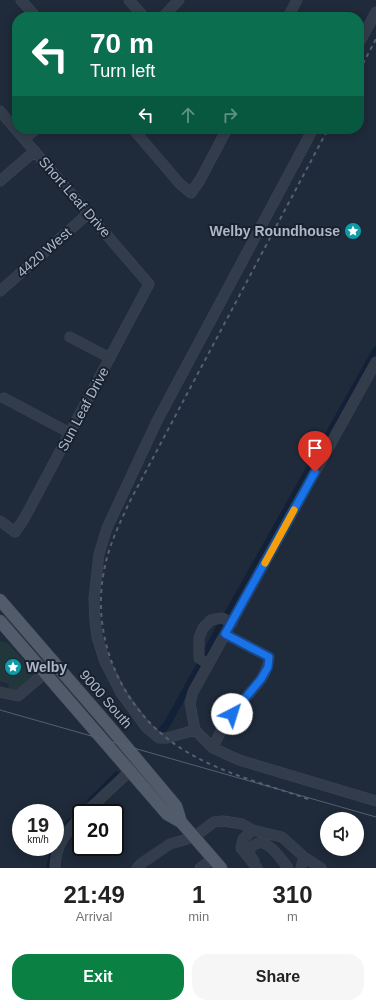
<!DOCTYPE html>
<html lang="en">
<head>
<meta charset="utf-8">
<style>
  :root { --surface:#fff; --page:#f6f6f6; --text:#222; --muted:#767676; --accent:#0b8043 }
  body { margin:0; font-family:Arial,sans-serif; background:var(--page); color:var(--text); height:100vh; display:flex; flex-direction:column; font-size:15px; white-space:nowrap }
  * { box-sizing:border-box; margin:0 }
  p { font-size:13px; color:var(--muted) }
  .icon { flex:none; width:22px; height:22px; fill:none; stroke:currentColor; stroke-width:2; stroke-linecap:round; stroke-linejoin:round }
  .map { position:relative; height:868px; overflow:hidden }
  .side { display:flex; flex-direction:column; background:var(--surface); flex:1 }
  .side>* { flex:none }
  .hud { position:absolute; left:12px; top:12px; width:352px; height:122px; border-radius:16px; box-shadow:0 2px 10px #0003; background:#0b6e4f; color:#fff; overflow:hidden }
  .fabs { position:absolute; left:320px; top:812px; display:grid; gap:8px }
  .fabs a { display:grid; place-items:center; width:44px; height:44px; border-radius:50%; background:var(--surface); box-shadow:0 2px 10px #0003; font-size:20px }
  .speed { position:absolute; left:12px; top:804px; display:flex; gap:8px; font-size:20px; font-weight:700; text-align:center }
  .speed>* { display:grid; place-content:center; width:52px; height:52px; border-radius:50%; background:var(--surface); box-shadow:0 2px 10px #0003; line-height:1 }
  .speed small { font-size:10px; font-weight:400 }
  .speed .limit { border:2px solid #111; border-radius:6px; background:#fff; color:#111 }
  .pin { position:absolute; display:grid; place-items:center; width:34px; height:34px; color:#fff; margin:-41px -17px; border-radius:50% 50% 50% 0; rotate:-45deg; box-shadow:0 0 4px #0007 }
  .pin .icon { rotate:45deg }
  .me { position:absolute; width:44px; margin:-22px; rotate:40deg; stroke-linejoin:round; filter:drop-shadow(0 0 3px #0008) }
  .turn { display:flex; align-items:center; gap:14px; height:84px; padding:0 12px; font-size:18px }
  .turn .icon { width:52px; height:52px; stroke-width:2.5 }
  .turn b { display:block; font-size:28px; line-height:34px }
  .lanes { display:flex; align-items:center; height:38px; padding:0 12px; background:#0003; justify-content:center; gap:20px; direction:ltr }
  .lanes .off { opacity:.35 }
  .eta { display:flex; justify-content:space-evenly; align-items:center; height:68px; text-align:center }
  .eta b { font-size:24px; font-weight:800; line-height:28px }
  .primary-button { display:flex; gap:8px; margin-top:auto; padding:8px 12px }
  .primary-button a { flex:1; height:46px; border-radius:16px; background:var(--accent); color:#fff; font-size:16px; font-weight:800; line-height:46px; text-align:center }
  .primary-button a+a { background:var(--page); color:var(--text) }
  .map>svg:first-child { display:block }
</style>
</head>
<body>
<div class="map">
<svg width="376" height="868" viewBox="0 0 376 868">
  <rect width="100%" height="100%" fill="#1f2a3a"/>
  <path fill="#21373b" d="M0 641 8 643 37 675 17 692 8 689 9 684 0 681Z"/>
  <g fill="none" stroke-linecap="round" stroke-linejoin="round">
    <path stroke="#122137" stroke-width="7" d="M226 617 376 350
      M205 655 222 623
      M162 730 167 724 200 665
      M91 801 117 775
      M55 843 62 831 70 822
      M50 866 54 847"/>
    <g stroke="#3c4553" stroke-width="11">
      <path id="minor" d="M21 0 36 17
        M129 0 144 17
        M163 17 179 0
        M288 17 297 0
        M359 43 376 12
        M0 111 149 284 24 519 15 532 0 521
        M133 129 180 184 191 193 200 180 227 129
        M24 139 36 129
        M0 181 35 151
        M0 291 89 213
        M70 337 110 358
        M4 398 70 433
        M208 664 199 658V638L203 628 211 620 222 618 232 623
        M0 692 18 696 45 673
        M195 730 167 738H159L146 727 121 693 105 662 97 637 95 621 94 598 99 554 107 528 157 421 313 129
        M195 730 190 703 193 692 376 362
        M195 730 213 748 239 760 376 801
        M213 748C218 736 224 725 231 714 245 695 267 682 269 657L225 634
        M85 813 130 771
        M254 861 249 854C250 849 251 846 256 844 267 837 282 860 288 868
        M55 868C55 846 66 832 81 817
        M137 868 142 863 170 844 194 837 214 822 223 821 242 824 253 830
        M200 868 213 858
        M257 868 241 848 243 839 253 830 282 837 304 857 321 868
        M301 868 304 857"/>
    </g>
    <g stroke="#3c4553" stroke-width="13">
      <path id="major" d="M0 600 109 726 176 806 181 822
        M0 621 167 814 181 822 221 868"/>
    </g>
    <use href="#minor" stroke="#333c4a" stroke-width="10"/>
    <use href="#major" stroke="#515b6a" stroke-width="12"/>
    <path stroke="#546071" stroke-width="1" d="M0 710 376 817"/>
    <path stroke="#546071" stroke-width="2" stroke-dasharray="4 4" stroke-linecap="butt" d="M359 71 376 39
      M308 799C268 785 224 774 187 752 125 716 90 642 104 571 108 547 119 525 129 503L328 129"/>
  </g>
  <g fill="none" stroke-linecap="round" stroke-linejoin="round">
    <g stroke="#114b97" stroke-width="10">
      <path id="route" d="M232 714 261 679 268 667 269 657 225 634 315 472"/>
    </g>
    <use href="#route" stroke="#1a73e8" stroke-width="7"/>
    <path stroke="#f59e0b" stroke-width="7" d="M265 563 294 510"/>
  </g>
  <defs>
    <g id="sight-disc" transform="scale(0.9)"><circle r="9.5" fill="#0f9aa8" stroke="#18212e"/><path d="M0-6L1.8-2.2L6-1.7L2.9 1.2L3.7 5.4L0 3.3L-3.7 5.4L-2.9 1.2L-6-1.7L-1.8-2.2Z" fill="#fff"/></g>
  </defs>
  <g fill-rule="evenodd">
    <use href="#sight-disc" x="353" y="231"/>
    <use href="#sight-disc" x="13" y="667"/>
  </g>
  <g text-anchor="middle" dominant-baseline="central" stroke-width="4" stroke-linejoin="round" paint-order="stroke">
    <g font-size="14" fill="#adb7c7" stroke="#18212e">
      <text transform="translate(75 197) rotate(49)">Short Leaf Drive</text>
      <text transform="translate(44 252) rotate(-41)">4420 West</text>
      <text transform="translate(83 409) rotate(-62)">Sun Leaf Drive</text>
      <text transform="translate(106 699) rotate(49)">9000 South</text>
    </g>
    <g font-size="14" font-weight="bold" fill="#adb7c7" stroke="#18212e" text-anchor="end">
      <text x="340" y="231">Welby Roundhouse</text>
      <text x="26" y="667" text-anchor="start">Welby</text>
    </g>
  </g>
</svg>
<div class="fabs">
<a><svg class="icon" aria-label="sound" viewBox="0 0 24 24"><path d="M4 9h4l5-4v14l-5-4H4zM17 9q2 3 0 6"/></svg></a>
</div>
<div class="speed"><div>19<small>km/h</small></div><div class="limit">20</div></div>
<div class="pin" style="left:315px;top:472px;background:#d93025"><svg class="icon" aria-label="arrive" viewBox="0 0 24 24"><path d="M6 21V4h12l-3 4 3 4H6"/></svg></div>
<svg class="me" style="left:232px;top:714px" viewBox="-20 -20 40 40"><circle r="19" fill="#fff"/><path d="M0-13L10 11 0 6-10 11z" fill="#1a73e8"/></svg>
<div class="hud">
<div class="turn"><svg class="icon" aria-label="left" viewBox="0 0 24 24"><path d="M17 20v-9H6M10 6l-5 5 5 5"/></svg><div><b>70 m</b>Turn left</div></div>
<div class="lanes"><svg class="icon" aria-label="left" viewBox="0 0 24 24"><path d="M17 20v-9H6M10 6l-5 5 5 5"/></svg><svg class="icon off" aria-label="ahead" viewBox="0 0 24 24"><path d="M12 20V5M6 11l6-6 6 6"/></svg><svg class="icon off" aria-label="right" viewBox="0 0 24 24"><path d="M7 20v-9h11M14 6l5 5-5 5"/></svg></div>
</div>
</div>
<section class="side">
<div class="eta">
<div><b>21:49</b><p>Arrival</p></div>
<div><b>1</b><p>min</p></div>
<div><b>310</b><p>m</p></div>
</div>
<div class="primary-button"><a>Exit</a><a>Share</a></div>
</section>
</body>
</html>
